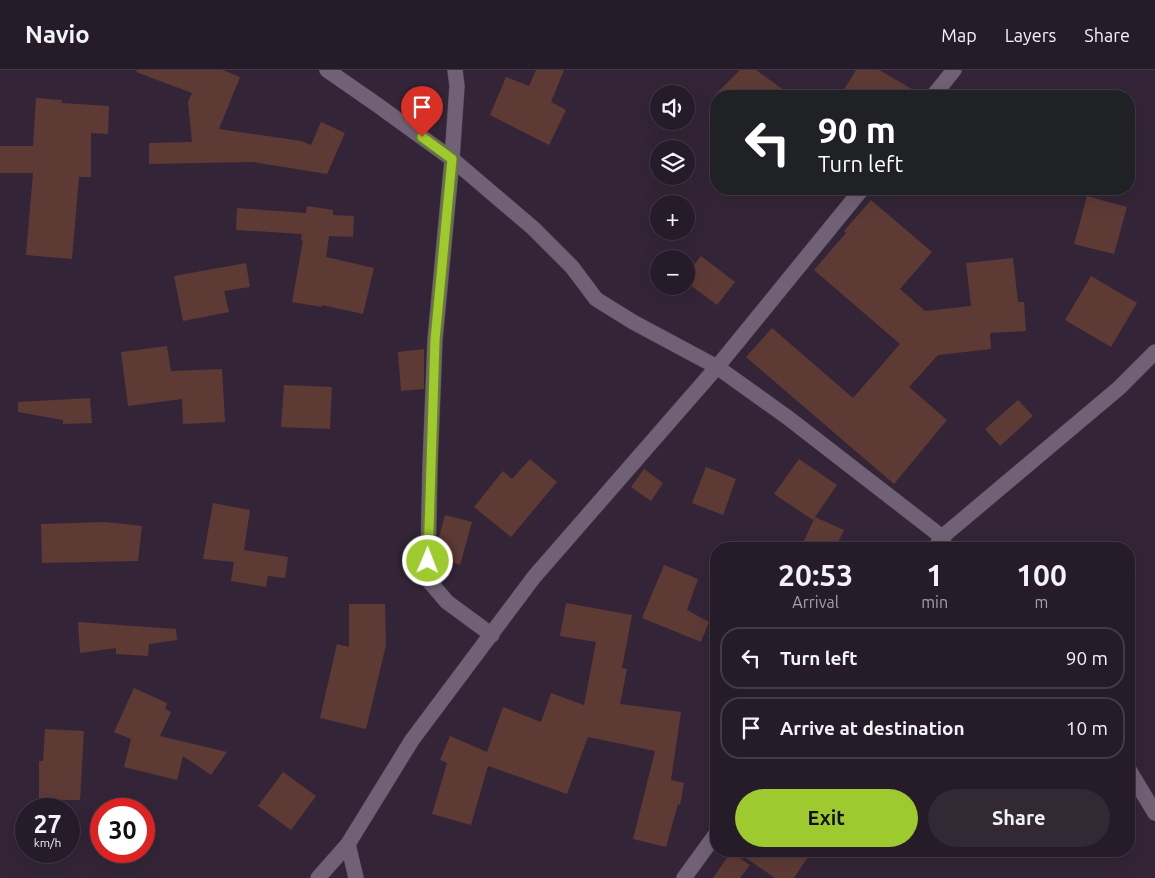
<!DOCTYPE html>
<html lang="en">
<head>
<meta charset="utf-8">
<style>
  :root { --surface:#261c29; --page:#322935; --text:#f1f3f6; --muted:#a4a1a8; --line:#423a46; --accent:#9eca2f }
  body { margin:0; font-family:Ubuntu,sans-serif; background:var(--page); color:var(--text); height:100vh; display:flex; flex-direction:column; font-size:19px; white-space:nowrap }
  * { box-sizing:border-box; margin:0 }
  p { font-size:16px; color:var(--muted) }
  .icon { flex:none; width:28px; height:28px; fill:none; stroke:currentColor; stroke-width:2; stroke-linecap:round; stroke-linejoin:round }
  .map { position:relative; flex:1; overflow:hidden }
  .details { position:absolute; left:710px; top:472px; width:425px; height:315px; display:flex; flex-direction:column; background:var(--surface); border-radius:20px; box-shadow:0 5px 20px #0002,0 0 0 1px var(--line) }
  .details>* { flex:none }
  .guide { position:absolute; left:710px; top:20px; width:425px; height:105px; border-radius:20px; box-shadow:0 5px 20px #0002,0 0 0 1px var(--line); background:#202124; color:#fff; overflow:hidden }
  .tools { position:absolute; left:650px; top:15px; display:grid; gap:10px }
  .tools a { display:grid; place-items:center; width:45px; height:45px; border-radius:50%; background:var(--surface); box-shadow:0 5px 20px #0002,0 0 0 1px var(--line); font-size:25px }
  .speed { position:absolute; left:15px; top:728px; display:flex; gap:10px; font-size:25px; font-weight:700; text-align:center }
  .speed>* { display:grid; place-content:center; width:65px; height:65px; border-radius:50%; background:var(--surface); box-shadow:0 5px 20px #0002,0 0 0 1px var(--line); line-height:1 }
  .speed small { font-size:12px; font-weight:400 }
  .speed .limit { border:8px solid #d22; background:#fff; color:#111 }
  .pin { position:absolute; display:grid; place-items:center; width:42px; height:42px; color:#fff; margin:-51px -21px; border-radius:50% 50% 50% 0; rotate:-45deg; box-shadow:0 0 5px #0007 }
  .pin .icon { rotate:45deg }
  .me { position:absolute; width:55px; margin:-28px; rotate:1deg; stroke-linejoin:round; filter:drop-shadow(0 0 4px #0008) }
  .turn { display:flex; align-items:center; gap:18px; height:105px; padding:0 25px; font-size:22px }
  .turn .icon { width:65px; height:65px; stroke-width:2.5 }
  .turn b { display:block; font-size:35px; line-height:42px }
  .eta { display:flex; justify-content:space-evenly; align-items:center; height:85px; text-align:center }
  .eta b { font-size:30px; font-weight:700; line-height:35px }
  .action { display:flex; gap:10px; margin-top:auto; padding:10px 25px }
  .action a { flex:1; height:58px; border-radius:30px; background:var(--accent); color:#111; font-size:20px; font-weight:700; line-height:58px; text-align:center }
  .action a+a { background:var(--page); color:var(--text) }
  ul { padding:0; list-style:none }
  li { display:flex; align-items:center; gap:15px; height:62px; margin:0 10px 8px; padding:0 15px; border:2px solid var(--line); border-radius:20px }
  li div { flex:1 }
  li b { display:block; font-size:19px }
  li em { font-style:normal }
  header { display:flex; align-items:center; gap:30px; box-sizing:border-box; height:70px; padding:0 25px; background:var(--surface); border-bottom:1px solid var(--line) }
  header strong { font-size:24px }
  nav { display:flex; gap:28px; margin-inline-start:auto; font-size:18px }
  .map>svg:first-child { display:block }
</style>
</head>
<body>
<header>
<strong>Navio</strong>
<nav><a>Map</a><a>Layers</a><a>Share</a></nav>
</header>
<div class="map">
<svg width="1155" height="808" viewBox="0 0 1155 808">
  <rect width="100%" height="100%" fill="#332537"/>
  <path fill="#5e3a35" d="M137 0H223L240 7 219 59 301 71 311 75 321 52 345 63 327 104 253 92 149 94V73L192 72 188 32 192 23 136 2Z
    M536 0H564L551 32 566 40 549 75 490 45 506 7 529 16Z
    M740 0H756L792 26H714Z
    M856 0H879L924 26H840Z
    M36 28 62 30V33L109 36 108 64 91 63V107H79L72 189 26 185 33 103H0V76H33Z
    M1087 126 1127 137 1114 184 1074 174Z
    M871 130 932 182 900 219 925 241 971 236 966 193 1013 188 1018 232H1024L1026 261 990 263 991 279 938 285 909 317 947 350 894 414 746 287 772 258 853 328 900 274 814 200 846 163 844 161Z
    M307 136 333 140V145L354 146 353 167 329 166 326 187 374 198 363 244 322 235V237L292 232 303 171 301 170 302 164 236 160 237 138 306 143Z
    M701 186 735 212 717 235 686 212V205Z
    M246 193 250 217 224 221 229 242 183 251 174 206Z
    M1091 206 1137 233 1111 277 1065 250Z
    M167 276 171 301 222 299 225 352 183 354 182 329 128 336 121 282Z
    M424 279V319L401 321 398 282Z
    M284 315 332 317 330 359 281 357Z
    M90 328 92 353 63 354V350L18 342V332Z
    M1018 330 1033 346 1000 376 985 359Z
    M530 389 557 412 511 467 474 437 503 401 512 409Z
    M799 389 837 415 813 450 774 424Z
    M706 397 736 409 723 445 692 433Z
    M644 399 663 413 651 431 631 417Z
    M213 433 250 440 244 480 288 487 285 508 268 506 266 517 231 511 234 492 203 489Z
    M445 445 472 452 460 495 437 488 438 471Z
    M815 447 844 460 835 479H800Z
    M106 452 142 456 138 491 42 493 41 454Z
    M664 495 698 509 687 540 709 552 701 572 642 548Z
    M566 533 632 545 622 598 627 599 620 634 681 642 671 710 684 713 680 735 678 734 666 777 633 769 655 681 588 667 567 724 488 696 471 755 432 744 447 693 440 690 450 666 487 682 503 637 541 652 551 623 584 635 596 572 560 566Z
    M349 534H385L386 575 366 659 320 648 337 574 349 577Z
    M78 552 176 559 177 570 149 574 148 586 116 584V578L80 583Z
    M134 618 167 633 165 639 171 642 160 666 227 682 211 705 183 686 177 710 124 697 131 669 114 662Z
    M45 659 84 661 80 730H39V691H43Z
    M283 702 316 726 291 760 258 736Z
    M736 781H812L794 808H775Z
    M731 782 750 795 740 808H713Z"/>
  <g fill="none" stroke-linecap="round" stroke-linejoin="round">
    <g stroke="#4f4353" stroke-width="16">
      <path id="minor" d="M327 0 376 34 452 89 533 158 572 197 596 229 633 252 717 297 787 347 942 467 946 479
        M455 0 457 16 452 89 435 270 430 396 428 491 429 511 447 532 492 565
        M933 26 954 0
        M937 475 942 467 1119 318 1155 282
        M1129 700 1155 743
        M348 774 356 808
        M318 808 348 774 412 670 534 507 717 297 862 119
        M684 808 716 764"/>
    </g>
    <use href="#minor" stroke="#716176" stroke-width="15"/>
  </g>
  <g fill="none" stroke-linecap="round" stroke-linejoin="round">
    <g stroke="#67831f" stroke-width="12">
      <path id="route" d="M422 67 452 89 435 270 428 491"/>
    </g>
    <use href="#route" stroke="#9eca2f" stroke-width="9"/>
  </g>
</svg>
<div class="tools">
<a><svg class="icon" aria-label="sound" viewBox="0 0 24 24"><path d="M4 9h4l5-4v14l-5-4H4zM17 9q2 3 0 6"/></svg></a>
<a><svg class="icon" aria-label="layers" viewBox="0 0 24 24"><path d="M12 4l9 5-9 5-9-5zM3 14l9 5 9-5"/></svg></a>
<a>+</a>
<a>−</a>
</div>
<div class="speed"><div>27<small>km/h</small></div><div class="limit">30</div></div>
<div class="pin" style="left:422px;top:67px;background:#d93025"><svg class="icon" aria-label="arrive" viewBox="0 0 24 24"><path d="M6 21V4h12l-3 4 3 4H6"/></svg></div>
<svg class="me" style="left:428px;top:491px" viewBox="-20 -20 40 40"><circle r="17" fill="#9eca2f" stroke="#fff" stroke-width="3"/><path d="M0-11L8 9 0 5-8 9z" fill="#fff"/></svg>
<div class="guide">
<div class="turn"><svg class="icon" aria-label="left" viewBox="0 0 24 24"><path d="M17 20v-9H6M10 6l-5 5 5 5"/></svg><div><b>90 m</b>Turn left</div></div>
</div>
<section class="details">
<div class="eta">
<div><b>20:53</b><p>Arrival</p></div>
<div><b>1</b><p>min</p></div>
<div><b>100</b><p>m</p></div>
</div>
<ul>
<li><svg class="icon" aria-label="left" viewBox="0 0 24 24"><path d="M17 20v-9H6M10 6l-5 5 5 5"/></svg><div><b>Turn left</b></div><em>90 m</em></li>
<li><svg class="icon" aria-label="arrive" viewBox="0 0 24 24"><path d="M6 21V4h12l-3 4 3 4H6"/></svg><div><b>Arrive at destination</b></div><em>10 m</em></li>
</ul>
<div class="action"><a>Exit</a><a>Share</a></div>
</section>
</div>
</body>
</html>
